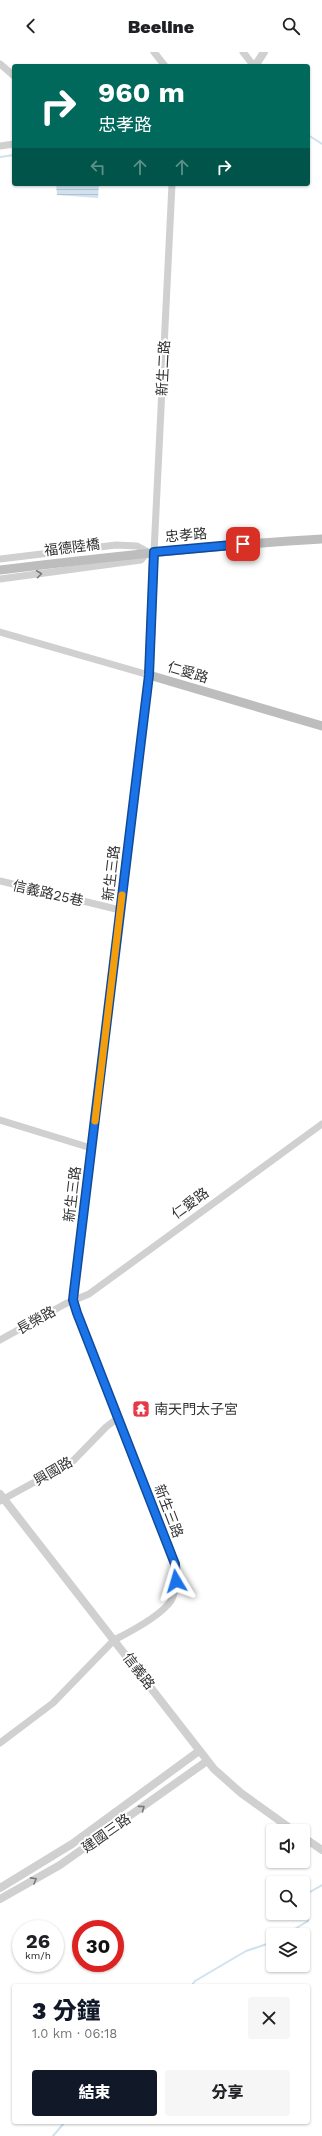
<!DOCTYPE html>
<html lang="zh-TW">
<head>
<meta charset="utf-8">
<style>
  :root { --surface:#fff; --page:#f6f6f6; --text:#202124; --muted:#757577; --accent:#111827 }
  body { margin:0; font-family:"Work Sans","Noto Sans TC",sans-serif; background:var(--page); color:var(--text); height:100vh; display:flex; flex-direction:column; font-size:15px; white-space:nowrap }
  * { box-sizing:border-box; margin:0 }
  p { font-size:13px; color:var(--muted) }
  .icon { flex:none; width:22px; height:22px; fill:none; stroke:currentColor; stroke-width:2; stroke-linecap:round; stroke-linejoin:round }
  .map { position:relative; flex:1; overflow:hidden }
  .panel { position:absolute; left:12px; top:1932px; width:298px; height:140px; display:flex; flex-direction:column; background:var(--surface); border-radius:4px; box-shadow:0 1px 3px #0004 }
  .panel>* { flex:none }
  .hud { position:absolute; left:12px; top:12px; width:298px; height:122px; border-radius:4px; box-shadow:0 1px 3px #0004; background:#00695c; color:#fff; overflow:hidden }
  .fabs { position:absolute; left:266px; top:1772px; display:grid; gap:8px }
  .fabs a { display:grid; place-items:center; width:44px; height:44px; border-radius:4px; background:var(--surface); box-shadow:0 1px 3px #0004; font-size:20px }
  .speed { position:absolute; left:12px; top:1868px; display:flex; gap:8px; font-size:20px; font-weight:700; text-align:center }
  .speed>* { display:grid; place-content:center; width:52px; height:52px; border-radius:50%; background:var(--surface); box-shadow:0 1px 3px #0004; line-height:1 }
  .speed small { font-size:10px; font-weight:400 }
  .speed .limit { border:6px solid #d22; background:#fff; color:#111 }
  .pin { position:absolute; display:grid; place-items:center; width:34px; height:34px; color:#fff; margin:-17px; border-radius:8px; box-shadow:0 2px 6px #0006 }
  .me { position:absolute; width:44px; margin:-22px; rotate:353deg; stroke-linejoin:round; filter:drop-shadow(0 0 3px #0008) }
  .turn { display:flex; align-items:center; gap:14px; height:84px; padding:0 20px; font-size:18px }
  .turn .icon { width:52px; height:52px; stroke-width:2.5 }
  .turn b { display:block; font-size:28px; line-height:34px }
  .lanes { display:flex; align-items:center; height:38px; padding:0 20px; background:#0003; justify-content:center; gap:20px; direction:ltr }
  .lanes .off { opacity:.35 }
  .round { display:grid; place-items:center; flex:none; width:42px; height:42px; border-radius:4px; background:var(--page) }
  .summary { display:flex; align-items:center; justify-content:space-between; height:68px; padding:0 20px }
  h1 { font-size:24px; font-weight:800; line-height:30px; color:var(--accent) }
  .button { display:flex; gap:8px; margin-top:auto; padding:8px 20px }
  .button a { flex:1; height:46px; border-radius:4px; background:var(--accent); color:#fff; font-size:16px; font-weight:800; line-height:46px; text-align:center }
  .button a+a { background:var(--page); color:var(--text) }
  header { display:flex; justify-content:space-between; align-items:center; height:52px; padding:0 20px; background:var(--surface); font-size:18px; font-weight:800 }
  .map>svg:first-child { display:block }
</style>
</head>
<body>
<header><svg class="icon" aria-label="back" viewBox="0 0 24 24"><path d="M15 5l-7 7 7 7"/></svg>Beeline<svg class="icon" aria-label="search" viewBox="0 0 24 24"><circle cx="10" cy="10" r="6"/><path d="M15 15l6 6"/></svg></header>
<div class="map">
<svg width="322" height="2084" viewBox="0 0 322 2084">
  <defs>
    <pattern id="water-rules" width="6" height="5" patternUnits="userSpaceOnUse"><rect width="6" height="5" fill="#cfe2ee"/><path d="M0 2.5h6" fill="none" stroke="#b2c2cd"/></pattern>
  </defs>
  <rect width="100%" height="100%" fill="#fff"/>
  <path fill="url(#water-rules)" d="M56 132H99L98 146 57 143Z"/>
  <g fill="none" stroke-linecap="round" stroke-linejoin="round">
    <path stroke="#cfe2ee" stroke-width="2" d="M308 83 322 92
      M0 105 14 103
      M303 1844 322 1833
      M285 1883 308 1869V1866L303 1854
      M191 1934 195 1929 246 1899 273 1890
      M53 2084 65 2070"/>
    <path stroke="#d0d0d0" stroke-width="7" d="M154 0 165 14
      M243 0 254 14
      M0 12 14 24
      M0 94 14 92
      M154 500 172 132
      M0 507 116 493 137 494 148 500 141 508 0 527
      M0 580 149 623 73 1248 175 1512C176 1523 177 1539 171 1549 160 1564 130 1580 114 1588L53 1651 0 1691
      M0 829 120 858
      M0 1068 91 1096
      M0 1288 65 1252 89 1242 322 1072
      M0 1449 73 1409 106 1375 118 1366"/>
    <path stroke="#d0d0d0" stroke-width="8" d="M255 14 264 0
      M0 1442 214 1717 241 1741 294 1779
      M303 1785 322 1798
      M0 1836 72 1792 199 1699
      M0 1847 60 1813 207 1709"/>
    <path stroke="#bdbdbd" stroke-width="9" d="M154 500 149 623 322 674
      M0 518C107 505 214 493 322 487"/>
  </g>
  <defs><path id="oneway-chevron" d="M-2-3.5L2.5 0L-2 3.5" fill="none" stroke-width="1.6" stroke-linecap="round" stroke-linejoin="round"/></defs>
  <g stroke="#7a7a7a">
    <use href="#oneway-chevron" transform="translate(39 522) rotate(-7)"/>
    <use href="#oneway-chevron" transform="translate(142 1756) rotate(-36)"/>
    <use href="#oneway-chevron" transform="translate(34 1828) rotate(-29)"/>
  </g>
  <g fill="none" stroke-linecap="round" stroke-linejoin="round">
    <g stroke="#114b97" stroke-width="10">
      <path id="route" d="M176 1529 175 1512 77 1261 73 1248 74 1239 149 623 154 500 243 492"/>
    </g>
    <use href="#route" stroke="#1a73e8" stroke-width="7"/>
    <path stroke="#f59e0b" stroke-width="7" d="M95 1069 122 843"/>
  </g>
  <defs>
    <g id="temple-square" transform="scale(0.9)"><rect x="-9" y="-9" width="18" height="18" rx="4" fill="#e63946" stroke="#fff"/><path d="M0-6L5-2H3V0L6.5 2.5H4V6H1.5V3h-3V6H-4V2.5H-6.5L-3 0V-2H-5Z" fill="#fff"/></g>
  </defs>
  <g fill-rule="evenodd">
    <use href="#temple-square" x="141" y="1357"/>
  </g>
  <g text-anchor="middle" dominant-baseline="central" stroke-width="4" stroke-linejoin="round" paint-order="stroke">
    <g font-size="14" fill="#333" stroke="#fff">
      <text transform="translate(163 316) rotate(-87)">新生二路</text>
      <text transform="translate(186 483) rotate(-5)">忠孝路</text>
      <text transform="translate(72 495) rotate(-7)">福德陸橋</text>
      <text transform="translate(188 620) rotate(17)">仁愛路</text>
      <text transform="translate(111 821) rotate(-83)">新生三路</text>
      <text transform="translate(48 841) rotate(13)">信義路25巷</text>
      <text transform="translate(72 1142) rotate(-83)">新生三路</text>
      <text transform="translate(190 1151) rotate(-36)">仁愛路</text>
      <text transform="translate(36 1268) rotate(-29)">長榮路</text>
      <text transform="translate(53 1419) rotate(-30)">興國路</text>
      <text transform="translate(169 1459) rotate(69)">新生三路</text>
      <text transform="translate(139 1619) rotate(52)">信義路</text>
      <text transform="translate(106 1781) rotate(-35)">建國三路</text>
    </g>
    <g font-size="14" fill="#333" stroke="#fff" text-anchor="start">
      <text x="154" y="1357">南天門太子宮</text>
    </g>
  </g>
</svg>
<div class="fabs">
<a><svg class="icon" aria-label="sound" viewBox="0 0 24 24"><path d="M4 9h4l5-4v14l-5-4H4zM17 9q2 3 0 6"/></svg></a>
<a><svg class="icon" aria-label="search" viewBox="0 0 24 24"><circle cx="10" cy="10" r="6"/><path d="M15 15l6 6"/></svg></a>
<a><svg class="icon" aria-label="layers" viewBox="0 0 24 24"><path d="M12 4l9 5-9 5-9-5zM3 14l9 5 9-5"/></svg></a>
</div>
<div class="speed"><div>26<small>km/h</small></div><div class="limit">30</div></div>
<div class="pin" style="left:243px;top:492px;background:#d93025"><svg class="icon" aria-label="arrive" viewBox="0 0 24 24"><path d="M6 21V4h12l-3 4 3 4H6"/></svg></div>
<svg class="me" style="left:176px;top:1529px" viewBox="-20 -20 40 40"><path d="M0-17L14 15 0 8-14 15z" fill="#1a73e8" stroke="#fff" stroke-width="4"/></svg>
<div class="hud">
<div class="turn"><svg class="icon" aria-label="right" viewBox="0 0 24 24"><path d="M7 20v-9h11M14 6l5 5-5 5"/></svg><div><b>960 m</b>忠孝路</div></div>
<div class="lanes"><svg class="icon off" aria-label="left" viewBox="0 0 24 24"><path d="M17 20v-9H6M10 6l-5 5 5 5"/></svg><svg class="icon off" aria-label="ahead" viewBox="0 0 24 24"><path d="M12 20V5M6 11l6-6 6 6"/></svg><svg class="icon off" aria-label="ahead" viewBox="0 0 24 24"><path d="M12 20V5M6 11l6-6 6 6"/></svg><svg class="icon" aria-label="right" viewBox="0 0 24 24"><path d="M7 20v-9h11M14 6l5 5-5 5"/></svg></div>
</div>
<section class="panel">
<div class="summary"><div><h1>3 分鐘</h1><p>1.0 km · 06:18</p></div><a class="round"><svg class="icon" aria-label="close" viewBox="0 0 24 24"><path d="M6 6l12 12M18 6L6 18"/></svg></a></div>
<div class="button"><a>結束</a><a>分享</a></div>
</section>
</div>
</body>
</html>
